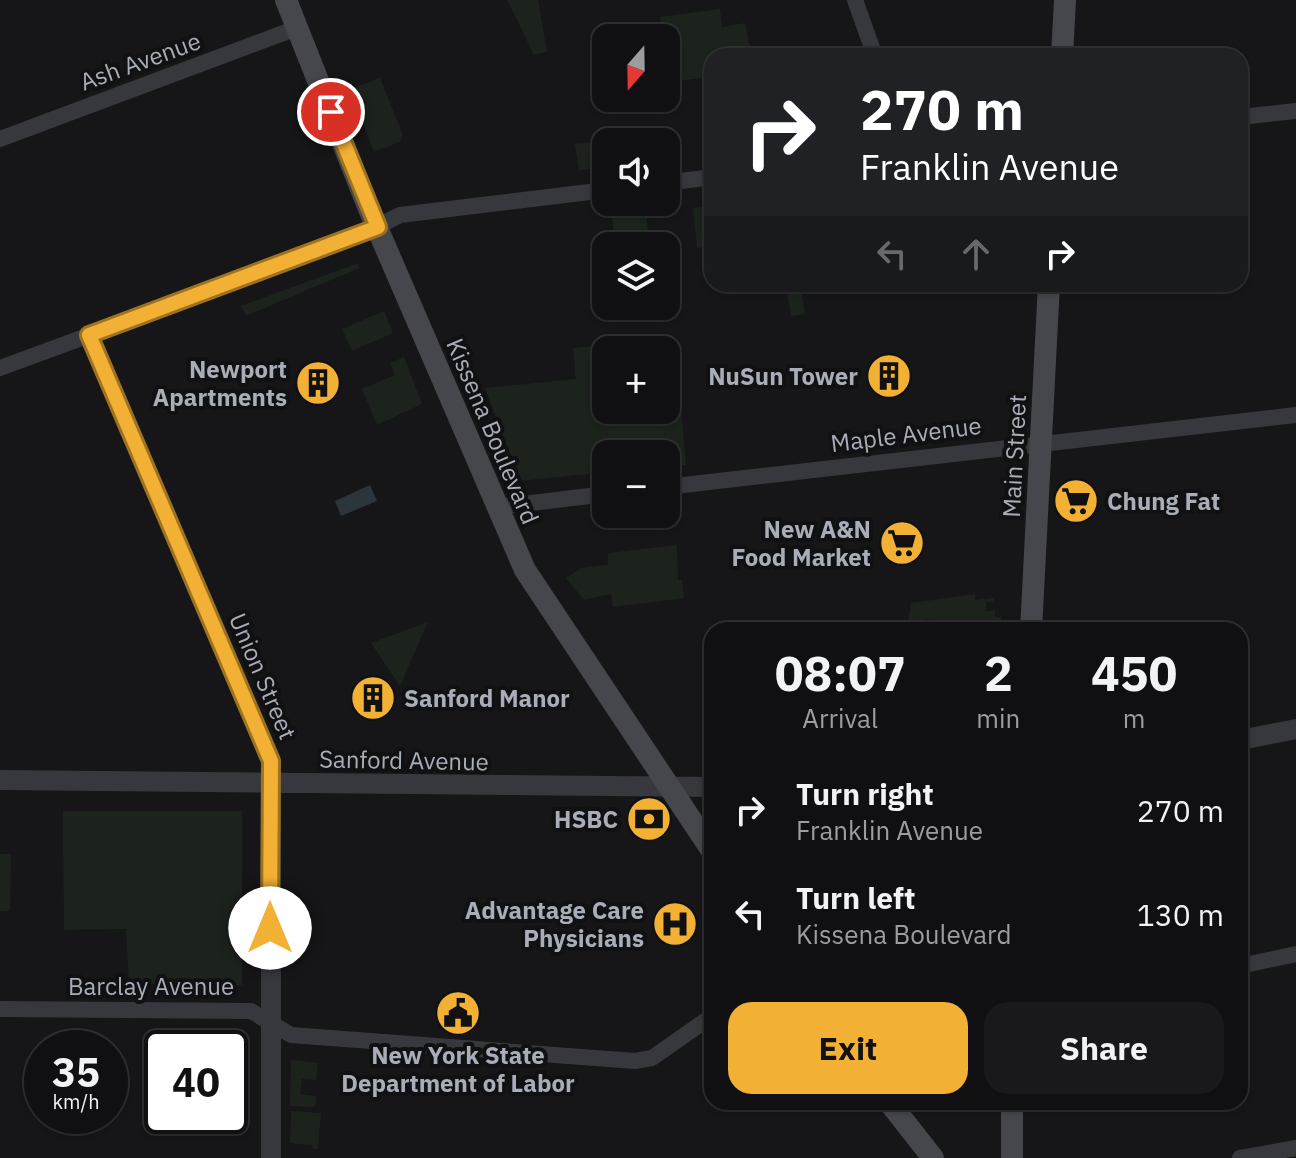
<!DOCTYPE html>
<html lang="en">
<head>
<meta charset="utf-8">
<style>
  :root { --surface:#101012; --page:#19191b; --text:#f1f3f6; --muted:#9c9d9f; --line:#303032; --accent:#f2b134 }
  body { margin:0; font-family:"IBM Plex Sans",sans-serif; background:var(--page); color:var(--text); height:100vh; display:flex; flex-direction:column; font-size:30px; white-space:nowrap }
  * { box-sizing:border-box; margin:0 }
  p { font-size:26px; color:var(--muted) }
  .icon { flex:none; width:44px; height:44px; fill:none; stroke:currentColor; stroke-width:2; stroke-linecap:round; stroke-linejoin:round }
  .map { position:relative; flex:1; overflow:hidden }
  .side { position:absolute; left:704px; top:622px; width:544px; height:488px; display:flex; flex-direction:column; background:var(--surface); border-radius:24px; box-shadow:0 2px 6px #0004,0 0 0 2px var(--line) }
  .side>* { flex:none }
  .hud { position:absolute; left:704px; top:48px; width:544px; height:244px; border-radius:24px; box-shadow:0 2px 6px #0004,0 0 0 2px var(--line); background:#202124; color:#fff; overflow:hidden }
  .needle { width:52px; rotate:200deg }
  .controls { position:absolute; left:592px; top:24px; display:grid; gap:16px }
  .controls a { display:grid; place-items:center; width:88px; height:88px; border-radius:16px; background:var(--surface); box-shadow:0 2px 6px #0004,0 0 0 2px var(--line); font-size:40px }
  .speed { position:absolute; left:24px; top:1030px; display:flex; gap:16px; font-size:40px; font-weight:700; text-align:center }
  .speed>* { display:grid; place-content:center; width:104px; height:104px; border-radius:50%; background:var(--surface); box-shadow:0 2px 6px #0004,0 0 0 2px var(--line); line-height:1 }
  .speed small { font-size:20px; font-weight:400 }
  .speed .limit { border:4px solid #111; border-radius:12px; background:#fff; color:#111 }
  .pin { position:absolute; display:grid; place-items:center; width:68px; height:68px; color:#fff; margin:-34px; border:4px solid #fff; border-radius:50%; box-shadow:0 2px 8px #0007 }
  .me { position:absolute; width:88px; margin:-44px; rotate:0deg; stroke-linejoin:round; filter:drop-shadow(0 0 6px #0008) }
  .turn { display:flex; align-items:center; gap:28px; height:168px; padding:0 24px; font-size:36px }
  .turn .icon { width:104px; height:104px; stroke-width:2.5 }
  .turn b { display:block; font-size:56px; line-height:68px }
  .lanes { display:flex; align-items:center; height:76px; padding:0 24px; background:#0003; justify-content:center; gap:40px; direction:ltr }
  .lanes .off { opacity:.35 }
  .eta { display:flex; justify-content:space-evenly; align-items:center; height:136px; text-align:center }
  .eta b { font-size:48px; font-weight:700; line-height:56px }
  .action { display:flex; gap:16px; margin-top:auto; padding:16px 24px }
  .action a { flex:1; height:92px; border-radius:24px; background:var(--accent); color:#111; font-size:32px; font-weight:700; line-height:92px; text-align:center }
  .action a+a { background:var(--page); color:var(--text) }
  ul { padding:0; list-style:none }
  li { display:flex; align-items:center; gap:24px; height:104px; padding:0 24px }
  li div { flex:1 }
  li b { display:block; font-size:30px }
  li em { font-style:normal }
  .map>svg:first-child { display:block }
</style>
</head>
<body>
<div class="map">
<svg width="1296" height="1158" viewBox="0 0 1296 1158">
  <rect width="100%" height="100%" fill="#161618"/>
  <path fill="#1c231d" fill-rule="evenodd" d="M507 0H538L547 52 534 55Z
    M720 9 722 27 745 23 749 44 757 56H712V77L668 82 666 38H663L660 17Z
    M380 78 403 135 400 142 374 152 350 89Z
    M646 137 647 142H606V167L579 170 575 144Z
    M712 206V246L697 248 693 208Z
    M646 214 650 246H615L612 217Z
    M358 263 359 268 246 316 241 306Z
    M801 290 805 314 791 316 787 292Z
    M384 311 393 333 352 351 342 329Z
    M675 338 686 465 666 466V454H606V472L520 481 485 388 576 379 573 348ZM606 350H666V410H606Z
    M404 357 422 404 377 425 362 389 395 375 390 363Z
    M677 545 678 580H682L684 598 613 607 611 594 584 600 566 578 581 568 608 565V553Z
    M975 594V600L994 598 993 602H986V611H995V617H1001L1000 630H976V623L949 621 948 630 940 629V620L923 619 922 627 907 628 911 603Z
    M428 622 400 686 371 643Z
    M63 811H242V985L129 984 126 929 64 930Z
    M0 854H11L10 911H0Z
    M291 1060 318 1063 316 1080 302 1079 300 1094 316 1096 315 1107 290 1106Z
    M291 1111 321 1113 318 1149H313L312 1145 290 1143Z"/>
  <path fill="#2c353c" d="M370 485 377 501 341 516 335 501Z"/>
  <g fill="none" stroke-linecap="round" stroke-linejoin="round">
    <path stroke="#37383d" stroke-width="16" d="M855 0 875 56
      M1240 117 1296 111
      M0 139 297 28
      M666 183 712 177
      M89 335 271 761V784
      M0 368 356 237 400 215 606 190
      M666 487 1296 415
      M498 507 606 494
      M1240 966 1296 954
      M0 1009 251 1011 291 1035 635 1061 652 1058 712 1016
      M1240 1158 1296 1148"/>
    <path stroke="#37383d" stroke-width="20" d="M1240 740 1296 729
      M0 780 712 787
      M271 784V1158"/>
    <path stroke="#45474d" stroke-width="22" d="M286 0 369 209 525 570 712 851
      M1062 56 1065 0
      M1031 630 1049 284
      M889 1102 933 1158
      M1012 1102V1158"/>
  </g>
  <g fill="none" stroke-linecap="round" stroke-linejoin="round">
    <g stroke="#9d7322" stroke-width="20">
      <path id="route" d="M270 928 271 761 89 335 378 227 331 112"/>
    </g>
    <use href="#route" stroke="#f2b134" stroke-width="14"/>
  </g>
  <defs>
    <g id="building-disc" transform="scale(2.3)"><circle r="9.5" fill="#f2b134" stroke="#111113"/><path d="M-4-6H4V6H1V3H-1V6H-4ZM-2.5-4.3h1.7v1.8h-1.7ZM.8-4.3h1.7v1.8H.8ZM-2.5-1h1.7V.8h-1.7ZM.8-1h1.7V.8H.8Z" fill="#111"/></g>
    <g id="supermarket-disc" transform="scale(2.3)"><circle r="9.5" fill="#f2b134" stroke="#111113"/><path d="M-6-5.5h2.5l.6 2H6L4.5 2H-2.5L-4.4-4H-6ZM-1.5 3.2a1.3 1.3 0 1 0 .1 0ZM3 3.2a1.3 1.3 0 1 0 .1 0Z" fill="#111"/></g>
    <g id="bank-disc" transform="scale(2.3)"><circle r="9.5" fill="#f2b134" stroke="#111113"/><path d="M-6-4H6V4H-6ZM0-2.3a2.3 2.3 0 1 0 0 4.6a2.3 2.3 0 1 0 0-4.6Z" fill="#111"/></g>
    <g id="hospital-disc" transform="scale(2.3)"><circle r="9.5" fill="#f2b134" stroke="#111113"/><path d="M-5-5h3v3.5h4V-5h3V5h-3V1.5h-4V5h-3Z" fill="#111"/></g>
    <g id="civic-disc" transform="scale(2.3)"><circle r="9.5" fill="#f2b134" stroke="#111113"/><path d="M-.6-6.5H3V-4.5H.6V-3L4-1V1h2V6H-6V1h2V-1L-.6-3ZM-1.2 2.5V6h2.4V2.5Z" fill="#111"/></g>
  </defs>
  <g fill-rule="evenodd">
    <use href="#building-disc" x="889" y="376"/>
    <use href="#building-disc" x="318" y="383"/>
    <use href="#supermarket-disc" x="1076" y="501"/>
    <use href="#supermarket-disc" x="902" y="543"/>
    <use href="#building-disc" x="373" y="698"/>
    <use href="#bank-disc" x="649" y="819"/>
    <use href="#hospital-disc" x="675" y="924"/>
    <use href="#civic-disc" x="458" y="1013"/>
  </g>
  <g text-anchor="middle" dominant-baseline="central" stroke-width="8" stroke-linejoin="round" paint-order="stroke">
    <g font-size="24" fill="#a8adb8" stroke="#111113">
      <text transform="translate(140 61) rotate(-20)">Ash Avenue</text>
      <text transform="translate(493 431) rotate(67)">Kissena Boulevard</text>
      <text transform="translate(906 434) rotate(-7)">Maple Avenue</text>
      <text transform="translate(1014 456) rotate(-87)">Main Street</text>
      <text transform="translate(263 676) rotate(67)">Union Street</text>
      <text transform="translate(404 760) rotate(1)">Sanford Avenue</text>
      <text x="151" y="986">Barclay Avenue</text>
    </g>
    <g font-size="24" font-weight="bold" fill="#a8adb8" stroke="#111113" text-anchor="end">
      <text x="287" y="369">Newport<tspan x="287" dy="28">Apartments</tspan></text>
      <text x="858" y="376">NuSun Tower</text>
      <text x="1107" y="501" text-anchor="start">Chung Fat</text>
      <text x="871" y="529">New A&amp;N<tspan x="871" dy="28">Food Market</tspan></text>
      <text x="404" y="698" text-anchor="start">Sanford Manor</text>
      <text x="618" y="819">HSBC</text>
      <text x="644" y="910">Advantage Care<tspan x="644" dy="28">Physicians</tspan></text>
      <text x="458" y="1055" text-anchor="middle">New York State<tspan x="458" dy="28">Department of Labor</tspan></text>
    </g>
  </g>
</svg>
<div class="controls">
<a><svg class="needle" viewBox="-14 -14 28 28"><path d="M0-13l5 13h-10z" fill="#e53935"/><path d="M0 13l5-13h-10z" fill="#9c9d9f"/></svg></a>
<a><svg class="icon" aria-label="sound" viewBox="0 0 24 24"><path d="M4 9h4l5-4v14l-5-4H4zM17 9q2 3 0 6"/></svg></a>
<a><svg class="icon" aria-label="layers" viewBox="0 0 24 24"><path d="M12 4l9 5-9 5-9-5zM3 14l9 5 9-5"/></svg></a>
<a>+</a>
<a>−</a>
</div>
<div class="speed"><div>35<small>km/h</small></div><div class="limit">40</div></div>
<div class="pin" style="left:331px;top:112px;background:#d93025"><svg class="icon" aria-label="arrive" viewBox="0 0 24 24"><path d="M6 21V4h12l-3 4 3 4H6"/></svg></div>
<svg class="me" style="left:270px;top:928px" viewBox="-20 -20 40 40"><circle r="19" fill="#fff"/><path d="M0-13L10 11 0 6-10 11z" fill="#f2b134"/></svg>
<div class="hud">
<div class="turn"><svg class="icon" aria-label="right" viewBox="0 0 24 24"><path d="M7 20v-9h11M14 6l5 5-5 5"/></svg><div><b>270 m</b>Franklin Avenue</div></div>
<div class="lanes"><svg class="icon off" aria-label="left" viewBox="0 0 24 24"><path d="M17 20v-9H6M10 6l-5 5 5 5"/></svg><svg class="icon off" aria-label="ahead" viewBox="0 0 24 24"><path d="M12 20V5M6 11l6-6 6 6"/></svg><svg class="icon" aria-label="right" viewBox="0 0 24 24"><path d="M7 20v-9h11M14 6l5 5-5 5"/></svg></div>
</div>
<section class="side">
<div class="eta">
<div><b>08:07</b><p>Arrival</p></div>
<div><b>2</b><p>min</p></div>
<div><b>450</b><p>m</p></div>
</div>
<ul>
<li><svg class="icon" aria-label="right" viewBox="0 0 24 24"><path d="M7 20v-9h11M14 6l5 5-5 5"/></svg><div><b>Turn right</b><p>Franklin Avenue</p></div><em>270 m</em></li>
<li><svg class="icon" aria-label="left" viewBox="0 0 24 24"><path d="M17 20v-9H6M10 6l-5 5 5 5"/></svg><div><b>Turn left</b><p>Kissena Boulevard</p></div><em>130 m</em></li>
</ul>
<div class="action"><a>Exit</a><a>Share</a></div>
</section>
</div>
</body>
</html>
